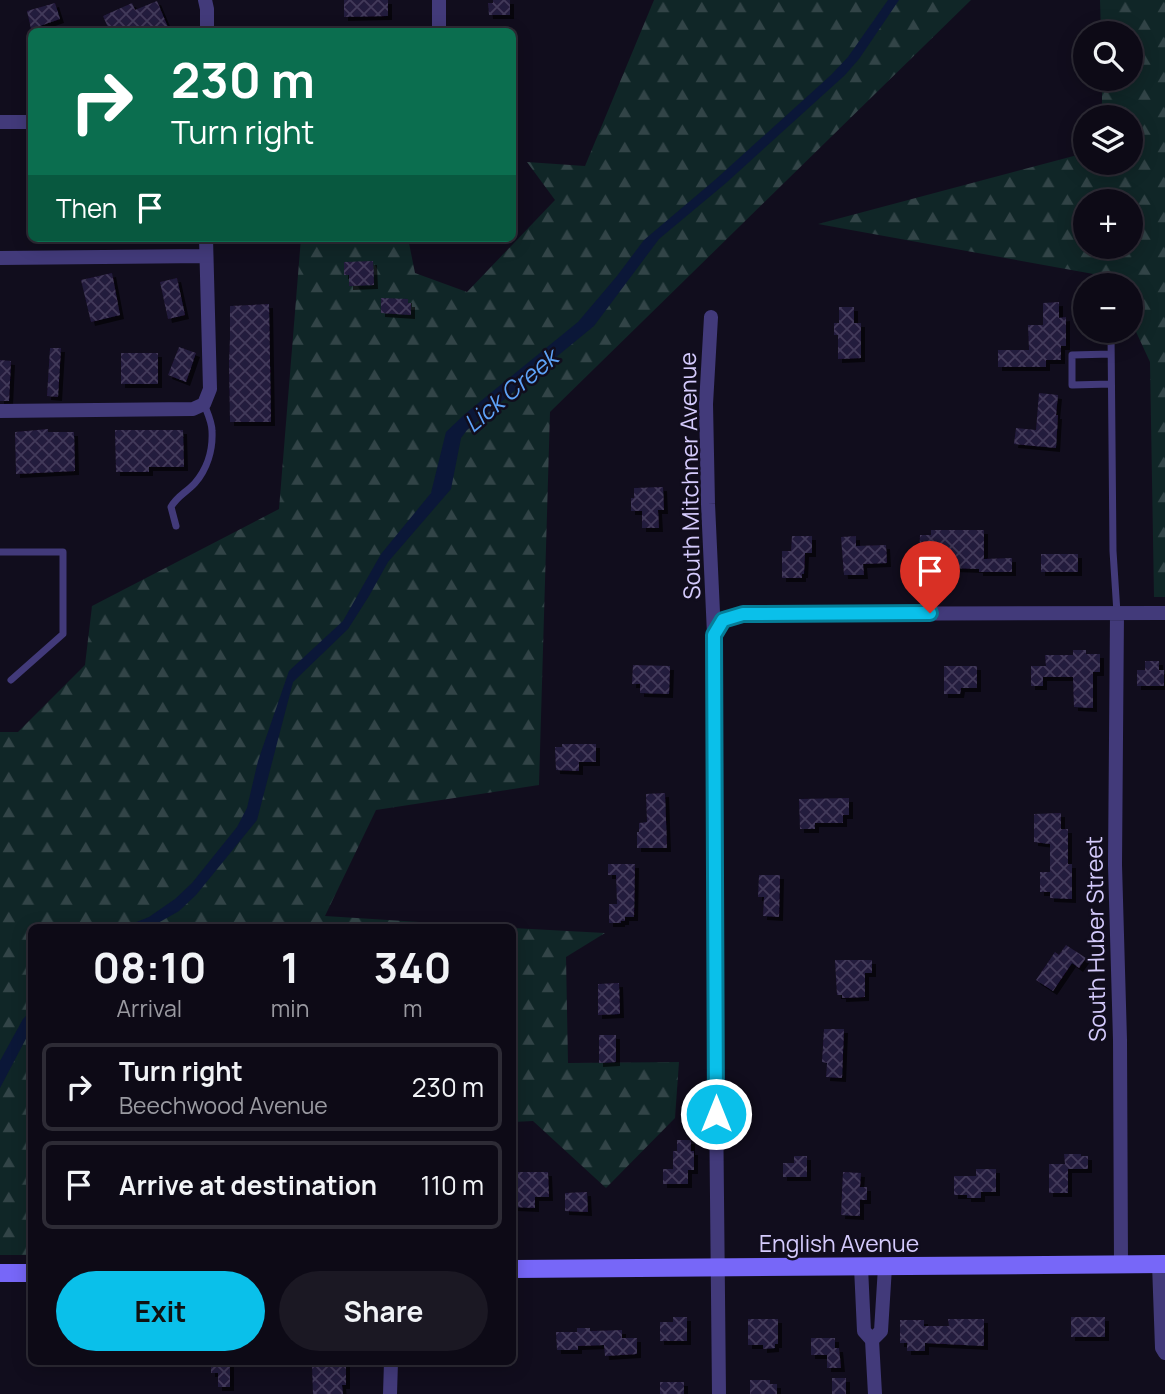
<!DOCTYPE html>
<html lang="en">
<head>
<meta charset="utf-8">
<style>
  :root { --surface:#0d0a16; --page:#1b1823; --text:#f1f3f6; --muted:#9a9aa1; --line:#2d2b35; --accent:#0ac0ea }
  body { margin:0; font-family:Manrope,sans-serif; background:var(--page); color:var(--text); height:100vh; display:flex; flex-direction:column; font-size:26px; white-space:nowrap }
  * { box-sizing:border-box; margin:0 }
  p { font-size:23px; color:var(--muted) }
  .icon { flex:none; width:38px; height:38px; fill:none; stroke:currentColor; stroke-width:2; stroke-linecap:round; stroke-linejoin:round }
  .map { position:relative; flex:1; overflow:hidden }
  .panel { position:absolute; left:28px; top:924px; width:488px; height:441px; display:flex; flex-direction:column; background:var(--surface); border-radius:10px; box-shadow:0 4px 18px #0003,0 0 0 2px var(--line) }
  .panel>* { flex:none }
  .hud { position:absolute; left:28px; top:28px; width:488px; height:214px; border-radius:10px; box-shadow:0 4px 18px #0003,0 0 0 2px var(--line); background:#0b6e4f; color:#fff; overflow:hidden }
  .fabs { position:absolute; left:1073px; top:21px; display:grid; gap:14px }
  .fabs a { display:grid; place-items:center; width:70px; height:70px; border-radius:50%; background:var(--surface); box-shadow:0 4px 18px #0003,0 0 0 2px var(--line); font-size:35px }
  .pin { position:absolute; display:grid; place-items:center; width:60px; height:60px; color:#fff; margin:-72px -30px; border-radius:50% 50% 50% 0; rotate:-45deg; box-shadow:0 0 7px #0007 }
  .pin .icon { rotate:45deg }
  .me { position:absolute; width:77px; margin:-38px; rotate:0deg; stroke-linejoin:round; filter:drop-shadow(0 0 5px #0008) }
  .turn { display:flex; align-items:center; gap:24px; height:147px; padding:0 28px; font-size:32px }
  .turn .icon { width:91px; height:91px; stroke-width:2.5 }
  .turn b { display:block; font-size:49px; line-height:60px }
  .then { display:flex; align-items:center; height:66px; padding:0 28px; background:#0003; gap:14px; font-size:26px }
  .eta { display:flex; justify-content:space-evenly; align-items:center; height:119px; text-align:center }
  .eta b { font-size:42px; font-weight:700; line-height:49px }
  .button { display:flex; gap:14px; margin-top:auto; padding:14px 28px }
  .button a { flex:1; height:80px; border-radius:42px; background:var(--accent); color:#111; font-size:28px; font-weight:700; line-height:80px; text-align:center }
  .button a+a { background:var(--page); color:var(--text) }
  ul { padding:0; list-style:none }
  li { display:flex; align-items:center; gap:21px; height:88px; margin:0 14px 10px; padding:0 14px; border:4px solid var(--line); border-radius:10px }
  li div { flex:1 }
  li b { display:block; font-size:26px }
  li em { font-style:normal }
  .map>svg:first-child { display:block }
</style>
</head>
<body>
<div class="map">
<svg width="1165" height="1394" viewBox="0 0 1165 1394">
  <defs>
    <pattern id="forest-firs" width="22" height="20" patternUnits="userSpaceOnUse" patternTransform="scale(1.75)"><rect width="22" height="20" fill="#102627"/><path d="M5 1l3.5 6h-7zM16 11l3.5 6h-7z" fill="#324447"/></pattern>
    <pattern id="building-cross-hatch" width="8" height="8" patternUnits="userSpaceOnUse" patternTransform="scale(1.75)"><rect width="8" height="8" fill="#241a3d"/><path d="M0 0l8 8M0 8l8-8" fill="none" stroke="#433a5a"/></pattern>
    <filter id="shadow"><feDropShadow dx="4" dy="4" stdDeviation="0" flood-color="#0009"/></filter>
  </defs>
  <rect width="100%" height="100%" fill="#110d1d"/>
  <path fill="url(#forest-firs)" fill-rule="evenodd" d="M654 0H971L550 412 539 785 376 810 325 916 512 928H32L31 1255H0V732H18L85 665 92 606 279 509 301 238H408L415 273 467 292 555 200 527 162 585 166Z
    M1100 0H1165V597H1154L1150 362 1131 321 1130 285H1114L1110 277 818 224 1085 153V163H1130V117H1102V79H1130V33H1101ZM1085 201H1130V247H1085Z
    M513 928 605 933 566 957 568 1063 679 1062 675 1118 606 1188 533 1121 513 1122Z"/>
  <path fill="#0b1738" d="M888 0H899L859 59 845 75 726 183 659 239 594 326 467 430 461 438 451 489 388 562 369 596 348 629 293 682 257 820 196 895 179 911 151 927H124L149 917 175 899 192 883 237 827 247 808 258 761 289 671 343 621 381 554 431 493 446 432 465 414 578 322 617 276 644 240 716 179 831 75 848 57Z
    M31 1011V1029L0 1088V1061L23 1019Z"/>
  <path fill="url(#building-cross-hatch)" filter="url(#shadow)" d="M344 0H388V16L344 17Z
    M493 0H510V15H489L488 3H493Z
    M157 1 170 32H110L103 16 132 3 135 10Z
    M55 3 60 19 31 29 27 11Z
    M373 261 374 285 349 286V275H344V262Z
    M112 273 120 315 91 322 81 280Z
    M177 278 185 315 168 319 160 282Z
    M381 298 408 299V303H411V315L381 313Z
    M1059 302V318L1066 317V346H1061V360H1046V367H998V350H1029L1028 325H1043V303Z
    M269 304 271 422H230L229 363 230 338V306Z
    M839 307H854V323H861V358L838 359V335H834V323H839Z
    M179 347 196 353 186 382 168 375Z
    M50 348H61L58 397 47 396Z
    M121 353H158V384H121Z
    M0 360 11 361 9 401H0Z
    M1039 393 1058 395 1056 415H1058L1056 448 1014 444 1016 428 1036 430Z
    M48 429V432H74L75 471 16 474 15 432Z
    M115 430H183L184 467H149V472H116Z
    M663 487 664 510H658L659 528H642V511H631V498H634V488Z
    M931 530H984V559L1012 558V572H979V569L951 568V559H919L920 535H931Z
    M792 536H812V553H805L804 574H802V578H782V551H791Z
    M856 536V546L886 545 887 563 863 564 864 575H844L841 537Z
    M1041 554H1078V572H1041Z
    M1073 650H1086V654H1100V672H1093V708L1074 707 1073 677H1043V686H1031V666H1046L1045 655H1073Z
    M1145 661H1159V670H1164V686H1137V670H1145Z
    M633 665 670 666 669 694 640 693V684H632Z
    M944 666H977V688H961L960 694H944Z
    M562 744H596V762H579V771L556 770 555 747H562Z
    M665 793 667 848H637V832H639V823L647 822 646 794Z
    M849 798V815H843V823H815V829H800L799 799Z
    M1061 813V829H1068V864H1072V899L1050 898V892H1040V872H1050V844L1034 842V814Z
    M608 864H635L634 917H625V921H621V923H609V904H617L616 875H608Z
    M759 875H780L779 917 763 916 764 897H758Z
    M1066 945 1086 958 1079 968 1072 963 1053 991 1036 980 1055 952 1059 955Z
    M835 960H872V973H865V997L842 998V995H837Z
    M619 983 620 1014 598 1015V984Z
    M824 1029H844L842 1078 826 1077 827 1063 822 1062Z
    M599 1035H616V1062L599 1063Z
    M677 1140H691V1151H694V1170H688V1184H663V1169H673V1151H677Z
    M1064 1154H1081V1156H1088V1169H1068V1193H1049V1164H1065Z
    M794 1156H807V1177H783V1163H794Z
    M976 1169H996V1192H981V1198H967V1195H954V1176H976Z
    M518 1172H548L549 1197H535V1208L513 1207V1193H518Z
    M843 1172 861 1173 860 1187H867V1200H860V1216L841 1215Z
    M587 1192 588 1212 565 1211V1193Z
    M673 1317H687V1341H660V1322H673Z
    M1071 1317H1105V1337H1071Z
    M748 1319H778V1344H775V1348L763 1349V1345H748Z
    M948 1319H984V1346L925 1343V1351H907V1343H900V1320H924V1326H949Z
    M577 1328H590V1331L622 1330V1338H637V1354L605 1356 604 1345 578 1346V1350H557L556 1332H577Z
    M811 1338H835V1348H839L841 1368H827V1355H811Z
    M211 1362H230V1387H218V1373H211Z
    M316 1362H346V1385H342L343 1394H313L312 1364H316Z
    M832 1378H846V1394H832Z
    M750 1380H770V1384H777V1394H750Z
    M660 1382H684V1394H660Z"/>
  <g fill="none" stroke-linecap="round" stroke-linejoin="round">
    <path stroke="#423a7a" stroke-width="7" d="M1111 333 1113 551 1117 613
      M1111 354 1072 355V385L1111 384
      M176 526 171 507C177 496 187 492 195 483 207 469 213 450 212 431 212 422 207 412 204 404
      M0 552H63V634L11 680"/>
    <path stroke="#423a7a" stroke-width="14" d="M205 0 207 9V32
      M439 32V0
      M0 122H32
      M0 258 206 256
      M711 317 706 404 708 504 714 634
      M0 411 193 409 204 404 210 389 206 238
      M1117 613 1115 865 1120 1040 1121 1264
      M1159 1264 1162 1348 1165 1353
      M861 1267 864 1331 872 1340 875 1394
      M872 1340 881 1331 885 1267
      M390 1394 391 1362
      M719 1394 714 900V635L723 620 743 614 1165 613"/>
    <path stroke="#7767f8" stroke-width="18" d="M513 1269 1165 1264
      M0 1273H32"/>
  </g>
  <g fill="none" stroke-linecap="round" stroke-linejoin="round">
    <g stroke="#067d98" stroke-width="18">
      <path id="route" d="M716 1114 714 635 723 620 743 614 930 613"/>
    </g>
    <use href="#route" stroke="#0ac0ea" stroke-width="12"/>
  </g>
  <g text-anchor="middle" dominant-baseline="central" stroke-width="5" stroke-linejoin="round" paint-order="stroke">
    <g font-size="23" fill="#d5cbfd" stroke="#110d1d">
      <text transform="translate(689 476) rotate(-91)">South Mitchner Avenue</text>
      <text transform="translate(1095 939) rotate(-91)">South Huber Street</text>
      <text x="839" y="1243">English Avenue</text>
    </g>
    <g font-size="24" font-style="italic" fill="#5ea3f8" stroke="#110d1d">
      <text transform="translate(510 390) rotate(-40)">Lick Creek</text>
    </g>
  </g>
</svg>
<div class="fabs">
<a><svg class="icon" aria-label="search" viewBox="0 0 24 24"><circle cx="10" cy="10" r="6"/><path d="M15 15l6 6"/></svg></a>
<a><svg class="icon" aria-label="layers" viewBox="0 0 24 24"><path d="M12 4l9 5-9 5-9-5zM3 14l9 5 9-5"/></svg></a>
<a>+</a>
<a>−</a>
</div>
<div class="pin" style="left:930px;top:613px;background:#d93025"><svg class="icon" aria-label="arrive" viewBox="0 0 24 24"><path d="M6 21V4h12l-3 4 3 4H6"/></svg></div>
<svg class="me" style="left:716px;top:1114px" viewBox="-20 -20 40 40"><circle r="17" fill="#0ac0ea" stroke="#fff" stroke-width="3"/><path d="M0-11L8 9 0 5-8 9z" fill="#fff"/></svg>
<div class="hud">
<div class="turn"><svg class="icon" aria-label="right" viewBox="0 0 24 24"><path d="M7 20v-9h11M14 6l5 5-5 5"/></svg><div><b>230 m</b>Turn right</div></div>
<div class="then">Then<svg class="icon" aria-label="arrive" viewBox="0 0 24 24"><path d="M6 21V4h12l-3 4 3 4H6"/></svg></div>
</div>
<section class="panel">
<div class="eta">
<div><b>08:10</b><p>Arrival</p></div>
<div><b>1</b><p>min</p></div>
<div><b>340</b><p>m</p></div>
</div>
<ul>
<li><svg class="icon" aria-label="right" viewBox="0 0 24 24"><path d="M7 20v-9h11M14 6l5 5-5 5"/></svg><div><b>Turn right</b><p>Beechwood Avenue</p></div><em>230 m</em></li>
<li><svg class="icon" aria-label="arrive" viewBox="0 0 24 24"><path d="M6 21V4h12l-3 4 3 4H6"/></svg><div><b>Arrive at destination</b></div><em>110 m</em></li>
</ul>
<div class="button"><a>Exit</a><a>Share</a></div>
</section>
</div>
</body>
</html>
